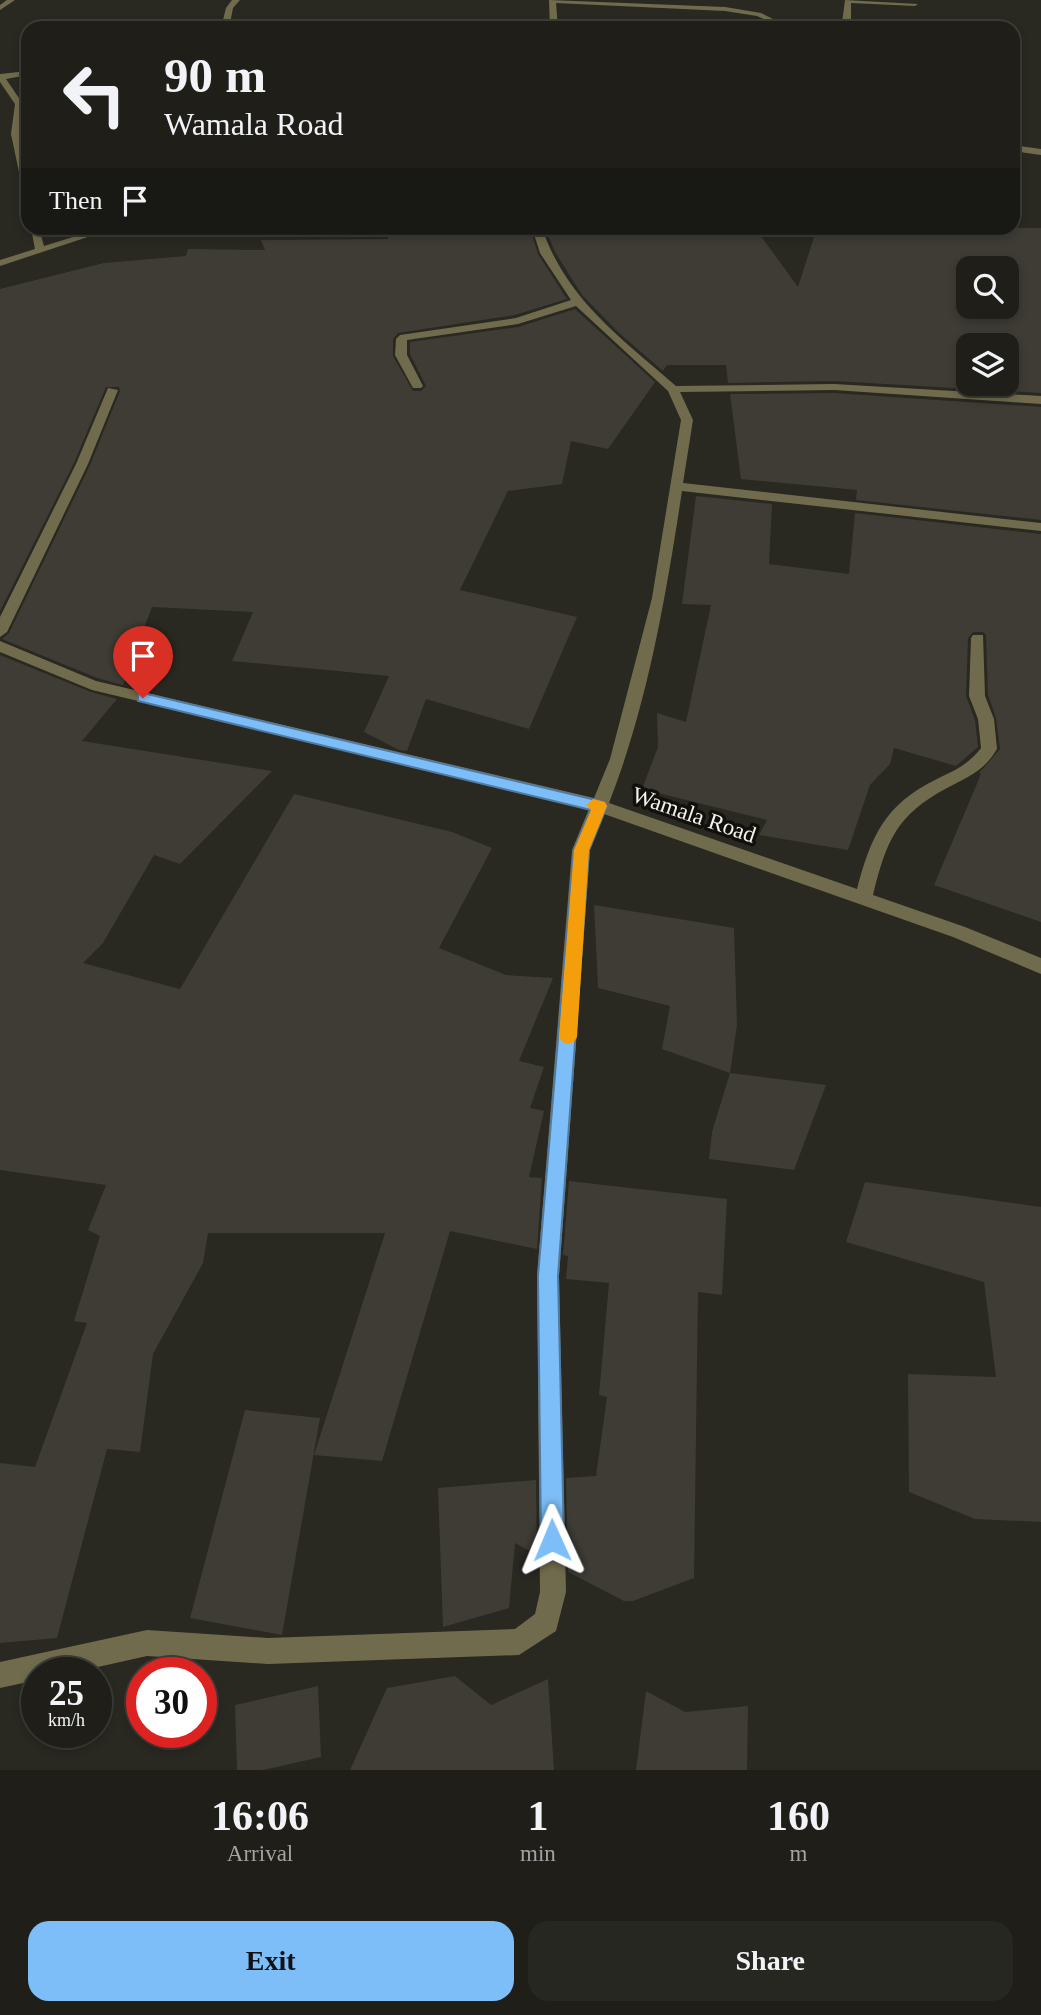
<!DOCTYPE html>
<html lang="en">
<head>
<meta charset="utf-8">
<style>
  :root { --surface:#1f1e19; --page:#272722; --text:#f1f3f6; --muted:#a1a2a2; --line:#3c3c38; --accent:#7dbef9 }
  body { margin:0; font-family:"Times New Roman",serif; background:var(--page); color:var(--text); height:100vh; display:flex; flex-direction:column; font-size:26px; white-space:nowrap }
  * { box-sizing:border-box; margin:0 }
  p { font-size:23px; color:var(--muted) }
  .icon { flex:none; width:38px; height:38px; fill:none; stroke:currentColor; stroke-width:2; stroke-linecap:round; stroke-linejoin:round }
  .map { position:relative; height:1770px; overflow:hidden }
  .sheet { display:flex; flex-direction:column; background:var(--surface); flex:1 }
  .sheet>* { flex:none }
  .guide { position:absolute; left:21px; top:21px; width:999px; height:214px; border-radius:21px; box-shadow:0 4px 10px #0003,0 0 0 2px var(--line); background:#1f1e19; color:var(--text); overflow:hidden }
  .buttons { position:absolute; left:956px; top:256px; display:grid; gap:14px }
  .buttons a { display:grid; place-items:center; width:63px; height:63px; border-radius:14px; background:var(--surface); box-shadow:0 4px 10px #0003,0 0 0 2px var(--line); font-size:35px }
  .speed { position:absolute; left:21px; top:1657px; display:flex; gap:14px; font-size:35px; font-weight:700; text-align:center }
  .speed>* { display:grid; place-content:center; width:91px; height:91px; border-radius:50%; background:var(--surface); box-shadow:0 4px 10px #0003,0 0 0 2px var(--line); line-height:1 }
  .speed small { font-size:18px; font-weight:400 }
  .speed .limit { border:10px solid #d22; background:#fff; color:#111 }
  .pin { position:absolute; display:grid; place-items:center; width:60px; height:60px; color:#fff; margin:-72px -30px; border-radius:50% 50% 50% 0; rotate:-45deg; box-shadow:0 0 7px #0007 }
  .pin .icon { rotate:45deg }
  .me { position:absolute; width:77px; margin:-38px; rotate:359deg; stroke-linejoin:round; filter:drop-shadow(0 0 5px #0008) }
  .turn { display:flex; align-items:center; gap:24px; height:147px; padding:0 28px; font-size:32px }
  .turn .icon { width:91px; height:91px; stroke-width:2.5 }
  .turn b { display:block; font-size:49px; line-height:60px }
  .then { display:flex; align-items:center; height:66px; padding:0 28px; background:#0003; gap:14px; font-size:26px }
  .eta { display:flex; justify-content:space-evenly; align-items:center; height:119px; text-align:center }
  .eta b { font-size:42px; font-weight:800; line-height:49px }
  .cta { display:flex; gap:14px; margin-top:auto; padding:14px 28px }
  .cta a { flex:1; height:80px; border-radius:21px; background:var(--accent); color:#111; font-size:28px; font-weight:800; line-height:80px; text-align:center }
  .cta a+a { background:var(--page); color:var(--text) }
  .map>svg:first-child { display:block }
</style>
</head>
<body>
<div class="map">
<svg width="1041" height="1770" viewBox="0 0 1041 1770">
  <rect width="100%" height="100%" fill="#292821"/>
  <path fill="#3e3c35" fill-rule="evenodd" d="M389 228H436L435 232 530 228 538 254 567 299 515 315 398 333 393 339V356L413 391H421L426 386 410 354V342L518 327 575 309 655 382 608 449 571 441 562 484 508 491 460 590 577 617 529 729 426 699 407 751 399 750 364 732 389 676 232 661 253 612 152 607 123 685 97 678 2 639 9 633 90 465 120 391 119 387H106L74 463 0 611V289L104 263 186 256 188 249 265 250 261 240 388 239Z
    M545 228H755L798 287 817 228H1041V393L834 381 728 383 726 365H667L663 371 618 332 582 295 555 252ZM968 268H1006V306H968ZM968 345H1006V383H968Z
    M834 393 1041 407V520L856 500 857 490 741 479 730 394Z
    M696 496 772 504 769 564 849 574 855 513 1041 534V922L934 885 981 774 979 773 1000 749 996 718 988 695 986 635 983 632H973L968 638 966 696 975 720 978 747 956 766 894 748 890 764 870 785 848 850 759 835 767 820 642 789 658 747 657 713 686 722 711 605 682 604Z
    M0 655 91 692 117 699 82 741 272 771 180 864 154 855 103 943 83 963 180 989 294 794 452 832 492 848 439 948 506 975 553 978 519 1061 544 1067 530 1108 544 1111 529 1177 542 1178 537 1249 450 1231 382 1461 314 1455 385 1233H208L203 1263 153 1354 140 1452 107 1449 57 1638 0 1643V1463L35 1467 87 1323 74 1321 100 1236 88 1230 106 1185 0 1170Z
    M594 905 734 928 737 1025 730 1073 662 1049 670 1006 598 988Z
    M730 1073 826 1085 794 1170 709 1159 712 1132Z
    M569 1181 727 1199 722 1295 698 1292 694 1578 633 1601H624L568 1572 566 1478 596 1476 607 1397 599 1395 609 1283 566 1279 568 1256 563 1255Z
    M865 1182 1041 1207V1522L975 1519 909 1492 908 1374 996 1377 984 1282 846 1242Z
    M245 1410 320 1418 282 1635 190 1618Z
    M536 1480 537 1555 515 1543 509 1608 443 1627 438 1488Z
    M455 1676 491 1705 548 1679 554 1770H350L387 1688Z
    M318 1686 321 1757 263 1770H237L235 1705Z
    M646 1691 685 1712 748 1706 747 1770H636Z"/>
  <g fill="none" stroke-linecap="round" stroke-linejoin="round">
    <path fill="#716b4d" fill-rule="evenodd" d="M7 0H15L0 10V5Z
      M232 0H240L233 8 229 28H221L226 8Z
      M549 0 725 7 761 13 775 20 842 23 845 0 918 4 915 6 851 3V24L842 27 774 24 757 16 725 11 556 3 558 28H550Z
      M28 71V75L6 79 23 104 19 134 28 171V194L23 191 11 134 15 104 0 82V74Z
      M1013 145 1041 149V155L1013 151Z
      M31 228H39L44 246 102 228H115L0 266V260L35 249Z
      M532 228H542C566 299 621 338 676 386L834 384 1041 396V404L834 390 680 392 693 420 683 483 1041 523V531L682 491C666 596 648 703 609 803L857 889C871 836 885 804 937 779 955 770 968 765 981 748L978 719 969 696 971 638 973 635H983L985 696 994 719 997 749C984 771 968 777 947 788 896 815 886 842 873 895L965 927 1041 958V974L953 937 604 814 590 850 559 1276 566 1592 556 1631 519 1655 268 1664 147 1656 71 1673H37V1680L0 1688V1662L147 1630 268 1638 515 1629 535 1614 540 1592 537 1276 572 850 589 809 92 690 0 652V641L96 681 594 798 610 759 652 598 681 420 668 391 576 306 518 324 407 340V355L423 386 421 388H413L395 355 396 339 400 335 516 318 571 300 540 253Z
      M108 388 118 390 88 464 7 632 0 637V617L76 464Z"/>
  </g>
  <path fill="#7dbef9" stroke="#517ca2" stroke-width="2" d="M143 693 600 801 607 806 589 850 558 1276 564 1540 560 1548 552 1551 544 1548 541 1540 538 1276 574 850 591 810 138 701V694Z"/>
  <path fill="#f59e0b" d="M593 799 605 802 607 806 589 850 577 1037 574 1042 568 1044 562 1042 559 1037 574 850 591 810 586 805Z"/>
  <g text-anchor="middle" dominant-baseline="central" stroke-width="7" stroke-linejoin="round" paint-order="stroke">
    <g font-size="23" fill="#f4f3ee" stroke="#11100d">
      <text transform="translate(694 815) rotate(19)">Wamala Road</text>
    </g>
  </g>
</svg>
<div class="buttons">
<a><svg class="icon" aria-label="search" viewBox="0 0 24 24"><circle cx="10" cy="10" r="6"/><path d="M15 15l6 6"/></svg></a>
<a><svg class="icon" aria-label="layers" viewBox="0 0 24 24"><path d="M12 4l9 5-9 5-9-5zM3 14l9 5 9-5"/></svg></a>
</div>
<div class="speed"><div>25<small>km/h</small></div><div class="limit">30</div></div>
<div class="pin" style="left:143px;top:698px;background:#d93025"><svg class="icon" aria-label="arrive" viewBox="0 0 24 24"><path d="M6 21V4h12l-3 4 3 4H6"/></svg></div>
<svg class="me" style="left:552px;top:1540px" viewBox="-20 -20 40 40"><path d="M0-17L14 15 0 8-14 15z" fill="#7dbef9" stroke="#fff" stroke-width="4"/></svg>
<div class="guide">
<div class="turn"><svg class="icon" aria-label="left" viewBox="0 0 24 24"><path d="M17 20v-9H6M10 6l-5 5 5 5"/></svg><div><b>90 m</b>Wamala Road</div></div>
<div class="then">Then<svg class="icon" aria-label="arrive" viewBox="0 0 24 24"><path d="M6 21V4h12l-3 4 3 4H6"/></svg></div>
</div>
</div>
<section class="sheet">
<div class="eta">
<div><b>16:06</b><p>Arrival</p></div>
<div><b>1</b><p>min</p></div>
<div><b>160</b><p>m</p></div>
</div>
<div class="cta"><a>Exit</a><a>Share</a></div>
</section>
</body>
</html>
